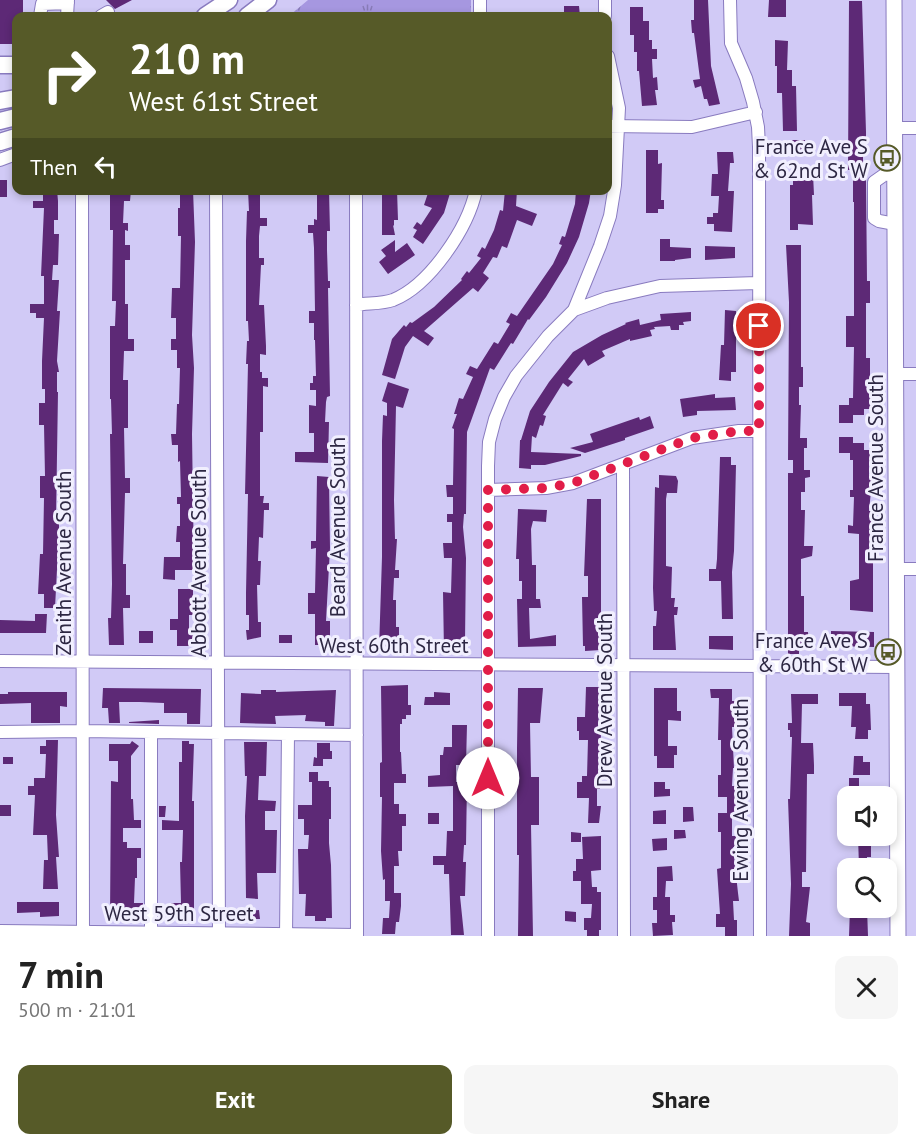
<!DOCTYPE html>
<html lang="en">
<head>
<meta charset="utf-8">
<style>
  :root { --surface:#fff; --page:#f6f6f6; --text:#222; --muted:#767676; --accent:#565a28 }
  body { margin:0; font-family:"PT Sans",sans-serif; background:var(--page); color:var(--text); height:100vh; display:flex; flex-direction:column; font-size:22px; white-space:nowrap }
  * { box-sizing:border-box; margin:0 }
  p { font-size:20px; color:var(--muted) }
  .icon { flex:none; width:33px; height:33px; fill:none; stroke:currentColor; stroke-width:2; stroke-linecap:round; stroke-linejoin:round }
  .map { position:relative; height:936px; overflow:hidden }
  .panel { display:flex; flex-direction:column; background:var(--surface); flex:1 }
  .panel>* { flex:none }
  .banner { position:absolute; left:12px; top:12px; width:600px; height:183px; border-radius:12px; box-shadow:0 3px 9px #0003; background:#565a28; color:#fff; overflow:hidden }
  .fabs { position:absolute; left:837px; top:786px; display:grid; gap:12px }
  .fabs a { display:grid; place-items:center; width:60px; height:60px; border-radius:12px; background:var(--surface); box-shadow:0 3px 9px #0003; font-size:30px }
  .pin { position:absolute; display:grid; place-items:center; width:51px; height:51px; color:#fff; margin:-26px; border:3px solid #fff; border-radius:50%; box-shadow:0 2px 6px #0007 }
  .me { position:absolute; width:66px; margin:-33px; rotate:0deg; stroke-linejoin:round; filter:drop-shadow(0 0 4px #0008) }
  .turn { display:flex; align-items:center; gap:21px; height:126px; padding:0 18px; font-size:27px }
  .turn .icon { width:78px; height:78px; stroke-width:2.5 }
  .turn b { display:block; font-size:42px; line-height:51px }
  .then { display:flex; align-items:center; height:57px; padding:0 18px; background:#0003; gap:12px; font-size:22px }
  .round { display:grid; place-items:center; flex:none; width:63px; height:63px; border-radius:12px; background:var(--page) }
  .headline { display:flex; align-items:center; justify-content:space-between; height:102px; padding:0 18px }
  h1 { font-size:36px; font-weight:600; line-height:45px }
  .cta { display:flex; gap:12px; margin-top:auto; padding:12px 18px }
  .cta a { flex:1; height:69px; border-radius:12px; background:var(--accent); color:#fff; font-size:24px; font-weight:600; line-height:69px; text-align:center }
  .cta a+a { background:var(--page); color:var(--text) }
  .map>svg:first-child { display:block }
</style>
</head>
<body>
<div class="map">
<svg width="916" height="936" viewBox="0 0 916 936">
  <defs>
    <pattern id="grass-tufts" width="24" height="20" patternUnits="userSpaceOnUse" patternTransform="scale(1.5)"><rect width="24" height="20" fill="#a697e0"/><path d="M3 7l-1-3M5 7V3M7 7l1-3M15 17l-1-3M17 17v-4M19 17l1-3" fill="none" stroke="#887bb7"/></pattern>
  </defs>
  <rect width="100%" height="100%" fill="#d1caf6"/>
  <path fill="url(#grass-tufts)" d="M308 0H471V16H289Z"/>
  <path fill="#a697e0" d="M309 0H338L343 4 341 16H305Z
    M392 0H461V16H392Z"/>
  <path fill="#5d2976" d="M0 0H23V16H16V44H0Z
    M106 0H132L115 9Z
    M694 0H708L711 66 720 104 709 106 707 99H704L701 86 695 88 693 80 700 79 694 33H692L691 20H694Z
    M769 0H786V17H768Z
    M849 1H862L866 132V151H863V176H866L867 281H870V303H866V358H870V398H873V409H864V415H853V423H839V405H849V398H853L854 347H846V316H854V202H853V170H848Z
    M564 6H579L580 16H564Z
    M630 7H643V21H649V40H652V49H657V59H652L653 78 657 77 658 90H655L657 105 642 106 639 71H637V52H634V35H630Z
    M775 40 788 41 787 70H792V86H796L797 131H783L782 93H777V66H775Z
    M792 140H805V152L792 153Z
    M646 150H658V164L662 163 661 200H664V209H658V213H646Z
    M717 152H733L734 163H730L728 191H734L732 232 714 231V224H707V217H713V213H718L719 196H711L712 174H718Z
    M813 174 814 195H812L813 225 798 224V230H790V185H793V175Z
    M0 180H7V197H0Z
    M43 190H57L58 201V220H54V234H59L58 265H53L52 280H59L57 311H60L57 361 59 372H57V392H58L56 519H59V530L55 608H44V594H38L40 554H43L44 498H40V476H45L44 425H39V403H45V389H42V361L44 318H36V313H30V304H44V276H41L44 208H33V201H43Z
    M110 190H131L130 201H124L123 223H128V231L125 230V245H130V260H125V304H128V339H134V351H124L123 380H128V428H124L125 478H130V493H125L123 564H126V595H130V608H123L124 645H109L108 618H111L112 584 110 434H112L111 399H110V326H115L116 301H112L113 230H110Z
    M180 190H193L195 242 192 335 194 368 192 434 194 570H175V580L163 579 164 557H180V542H176L177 526H180V504H177V497H181L180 461 178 462V445H172L171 434H176L177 404H179L180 368H177V350H171V339H176V318H171L172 288H180L181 236H178V208H180Z
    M248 190H260V218H267V226H260L259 236V258H264V265H261L259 305H264L266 346V355L260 354V372H262V378H268V387L263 386V432H260V496H264L263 503H269V510H264L263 538 259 537 258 561H261L260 585H257L258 622H261V637L247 640 246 630H249V615H246V593L248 494H245L248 364H246L247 341H249L248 321H246V241L247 211H249Z
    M317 190H329L330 231H327V250L328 281H330V288H328L330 396 327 397 326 402 325 422H329L328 463 295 462V452H314V433H309V405L316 406V390H310V383H313V376H316L315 340H314V323H309V311H315L314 248 313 233H308V225H314V219L317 220Z
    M382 190H397L398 220H394V226L393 225 395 235H382Z
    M429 190H451L444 213 423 244 413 237 417 230 413 228 417 222 421 225 432 208 424 205Z
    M505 190H517L516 206 537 214 532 226 517 220 507 248 502 246 497 258 493 257 483 273 489 278 478 292 473 288 424 331 434 338 428 346 413 336 405 347 395 379 382 375 392 339 404 325 406 327 410 322 412 323 434 307 462 280 461 279 467 271 469 273 481 258 477 256 482 247 485 249 494 230 500 210 503 211Z
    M576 190H591L589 203 579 237 567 263 546 297 529 320 528 319 513 344 511 343 494 370 490 368 467 432 466 514H464L463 527 466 558 465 641H463V648H453V652H444L443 592 451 593 452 558H444L443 543H452V522H447V514H453V497H447L446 485H453L454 429 452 428 457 414H454L459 398 463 399 473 377 466 374 470 366 477 369 494 342 498 344 510 324 506 322 511 313 517 316 553 264 562 245 559 244 562 236 565 237 575 204Z
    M660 239H670V247L691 248V258L675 260V261H660Z
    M395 240V252L407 243 415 255 388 274 379 262 386 256 381 250Z
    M786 245H801V367H803V387H799V405H801L800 438H807V448H804V470H810V477L805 478V492H801V510H805L804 546H813L812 556 801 559V596H804V632H808L809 646H804V650L799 651V654H788V473H793V460H788L789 302Z
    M705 246 735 247V258L705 260Z
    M725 310 736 311V372H731V381L719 380 721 345H724Z
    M691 312V321L683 322 684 325H679V330H671L670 326 654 327 655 329 650 330 652 336 630 341V339L602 351 605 356 588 366 584 359 568 379 573 382 568 387 563 383 543 415 546 416 543 426 540 425 536 438 532 436 531 452 581 454V456L545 465H531V469L519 468 520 440H521L530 411 549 382 573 352 602 335 626 324 625 323 639 319 640 325 661 320 660 314Z
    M388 382 409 389 403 408 396 406 394 500 395 539H397L395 570H399V578H394L393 600H396V627H399V639H393V649H379L382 557V441L383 415 387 416V403L382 401Z
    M715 394V398L735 397 736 410 697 411V415L683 417 680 399Z
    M650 416 654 428 625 438V440L585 453 570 448 593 442 590 434 639 417 640 420Z
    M839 437H853V443H864V450H873V461H869V475L872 476V489H869L871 491 869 511H873V612L850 610V581L859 579V534L848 533V525L853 526 854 497H850V490H853V460H850V453H839Z
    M720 457H731V465H736L734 551 732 572 733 619H722L721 581H709V569H716L717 559Z
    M659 475 676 476 678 481 677 493H667L666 499V566L672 567 671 598H675L674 607H678L677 615H674L676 650H653V626H656L657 611H654L653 588 655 487 659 488Z
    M317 476 329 477 330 548 326 621H330V645H315V614H308V593H315L316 548 311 549V541H316Z
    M587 499H601V650L585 651V646H583L582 597H588V576H584Z
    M518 509 547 510 546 522 533 521 531 529 532 565H536V599H540L541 608H529L530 639 556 635V646L518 647 517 599H522V581H519V559H516Z
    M178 589H193V615H189V633H194V646H177V630H170V619H178Z
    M35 614H47L46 633H0V620L35 621Z
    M139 631H153V643H139Z
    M831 631 874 632V647L831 646Z
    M279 635H292V643H279Z
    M709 636H733V650L709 649Z
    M408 685V705H411V715H406V719H402V724H400V752H401L402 774H406V783H394V804H399V814H406V826H402V851H398L399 866H394V893H401V906L399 922H396L395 934H382L383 918H389L390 901H385V879L383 880 381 851 382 797H380V763L382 762 381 686Z
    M586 687H601L598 728H601L600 789H597V806H601L599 823H588L589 798H577V782H582V776H587L588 740H579V731H577V717H585Z
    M103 688 201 689 200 724H187V713H164V703L140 702H119L120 723H109L108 708H102Z
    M518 688H543L540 723H530L531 777H539V825H531L533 936H518L519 855H517V748Z
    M654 688H677V711H681V721L668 720V746H677V755H674V768H657V756H654Z
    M710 689H732V701H735V727H732L734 768H733L732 786H736V806H738L739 818H732V836H736L737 847H733L738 893 739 901H733L734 920H737V936H725V927H716V914H720L717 869 721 868V832H718V813H727V797H718V775H721V740H718L719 698H711Z
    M261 690H276V692L336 690 334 726H325V722L305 721 306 715 275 716 276 724 240 723 241 693 261 694Z
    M8 692H67V707L60 706V723H31V703L0 704V694H8Z
    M434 692 450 693V705H424L425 697H434Z
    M839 693H866V704H870L871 730H868V739H855L856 727H851L852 706H839Z
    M791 694H818V704H802L801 743H813L814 765V774H807L806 872H802V887H810L806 922 810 923V936H789L791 884 788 799H790L792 737H790V730H788V723H792Z
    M159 720V724L129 723V722Z
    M452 725H467L466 765H456V782H467L466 845H464L463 862H466L465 896H460L464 935H451L449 874H444V865H433V856H446L447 831H453V786L428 787V776L440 775V755H443L444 747H452Z
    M46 740H58L56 815 59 857H56L58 889H43L44 860H48L47 835H33L35 795H28V786H34V778H45L46 754H40V746H46Z
    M132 741 139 746 131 756V799H133L134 820H141V828H123V842H127V848H141V858H137V878H135L134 903H143V914H131V917L110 918 111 781 118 782V761H109V744H130Z
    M182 741H189V744H194L192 801H194V916H179L180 913H171V903H181L180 862H182L183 830H162V820L179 821V762H182Z
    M244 742H267L266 776H259L258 800 276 801 275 811H265V830H277L276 873H257L258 899 246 898 245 816 247 776H245Z
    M317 743H330V751H332V759H323V766H313L314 757 317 758Z
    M854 756H863V762H870V775H853Z
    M3 757H13V764H3Z
    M309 772H318V781H329V787H331V819H329V843L331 865 332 918H326V921H315V916H305L306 894H299L298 849H308L309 835H304V819H298V805H312V782H309Z
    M849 778H859V787H849Z
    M654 782H665V789H670V796L654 797Z
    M0 805H11V816H0Z
    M159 806H166L165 817H159Z
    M683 807H693L694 821 683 822Z
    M666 810V824H653V811Z
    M428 813H439V824H428Z
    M674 830H685L686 838 674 839Z
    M571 832 581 833V842H571Z
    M601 836V870L591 871 592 887H597V892H601V930H599V936H587V930H584V918H591L592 904H581V881H573V871H576V859H583L582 837Z
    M858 836H867V842H871V857H867V867H859Z
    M667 838V850L653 851 652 839Z
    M672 866 673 881H666L665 897H670V915H675V922H672L673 935 653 936 652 923H657V910H653V897H657V867Z
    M17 902H59V916L40 917V912L17 913Z
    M850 908H867L868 936H849Z
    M259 910 260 919H246V911Z
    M565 911 576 912V922L565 921Z"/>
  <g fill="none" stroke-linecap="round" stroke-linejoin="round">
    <g stroke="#897bbf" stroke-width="14">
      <path id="minor" d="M730 0 731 43 746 78 753 102 758 127 759 147 760 936
        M40 16 42 4 68 3
        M67 16 68 0
        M101 16 108 12
        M480 16V0
        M605 16V0
        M608 126 692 127 756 112
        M895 128H916
        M0 160 16 154
        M895 174 884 175 874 182V218L879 221 895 224
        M82 190 83 936
        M216 190 219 936
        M356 190 357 936
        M356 305C367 303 382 304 393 300 430 285 468 228 476 190
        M574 310 607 298 660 286 758 283
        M896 374H916
        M623 465 624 936
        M488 490 546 488 573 483 692 438 739 431H759
        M896 569H916
        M0 661 896 667
        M0 732 83 731 357 735
        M151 732V936
        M0 931 357 935
        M286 936 288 734
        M488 936V466L489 442 495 419 504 397 516 376 548 336 574 310 600 246 610 216 615 185 619 108 608 56"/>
    </g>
    <g stroke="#897bbf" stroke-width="17">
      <path id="major" d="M894 0 898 936"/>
    </g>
    <g stroke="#897bbf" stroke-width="19">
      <path id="highway" d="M205 16 229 0
        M247 16 268 0
        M0 65H16
        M0 101 16 98
        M0 121 16 117
        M0 142 16 137"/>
    </g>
    <use href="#minor" stroke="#fff" stroke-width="12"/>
    <use href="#major" stroke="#fff" stroke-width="15"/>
    <use href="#highway" stroke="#fff" stroke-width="16"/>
  </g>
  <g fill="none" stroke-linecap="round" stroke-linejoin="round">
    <path stroke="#e11d48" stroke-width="10" stroke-dasharray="0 18" d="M488 778V490L546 488 573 483 692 438 739 431H759V326"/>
  </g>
  <defs>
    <g id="bus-ring" transform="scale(1.35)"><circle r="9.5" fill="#f1effe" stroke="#565a28" stroke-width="1.5"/><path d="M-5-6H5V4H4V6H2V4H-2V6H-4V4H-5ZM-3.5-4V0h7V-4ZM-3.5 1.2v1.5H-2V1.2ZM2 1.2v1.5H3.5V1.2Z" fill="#565a28"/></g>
  </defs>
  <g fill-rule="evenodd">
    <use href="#bus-ring" x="887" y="158"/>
    <use href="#bus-ring" x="888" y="652"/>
  </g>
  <g text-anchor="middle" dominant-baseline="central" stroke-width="6" stroke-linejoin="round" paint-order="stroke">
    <g font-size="21" fill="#2d2743" stroke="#f1effe" text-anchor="end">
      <text x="868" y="146">France Ave S<tspan x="868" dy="24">&amp; 62nd St W</tspan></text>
      <text x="868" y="640">France Ave S<tspan x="868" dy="24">&amp; 60th St W</tspan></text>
    </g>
    <g font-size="21" fill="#2d2743" stroke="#f1effe">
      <text transform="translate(875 468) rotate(-90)">France Avenue South</text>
      <text transform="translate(337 527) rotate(-90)">Beard Avenue South</text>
      <text transform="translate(63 563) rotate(-90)">Zenith Avenue South</text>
      <text transform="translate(198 563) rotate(-90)">Abbott Avenue South</text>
      <text x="394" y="645">West 60th Street</text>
      <text transform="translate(604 700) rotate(-90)">Drew Avenue South</text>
      <text transform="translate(740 790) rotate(-90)">Ewing Avenue South</text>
      <text x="179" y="913">West 59th Street</text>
    </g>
  </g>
</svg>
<div class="fabs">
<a><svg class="icon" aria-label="sound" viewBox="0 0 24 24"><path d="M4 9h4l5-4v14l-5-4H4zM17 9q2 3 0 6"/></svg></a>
<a><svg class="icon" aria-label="search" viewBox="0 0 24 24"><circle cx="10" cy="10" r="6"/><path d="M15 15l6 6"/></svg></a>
</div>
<div class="pin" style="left:759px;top:326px;background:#d93025"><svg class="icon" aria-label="arrive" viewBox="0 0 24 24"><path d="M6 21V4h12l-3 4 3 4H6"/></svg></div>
<svg class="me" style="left:488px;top:778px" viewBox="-20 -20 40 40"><circle r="19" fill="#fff"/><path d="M0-13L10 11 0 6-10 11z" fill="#e11d48"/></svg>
<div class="banner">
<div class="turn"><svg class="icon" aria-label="right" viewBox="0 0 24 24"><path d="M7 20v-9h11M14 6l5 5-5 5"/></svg><div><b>210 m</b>West 61st Street</div></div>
<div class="then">Then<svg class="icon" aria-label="left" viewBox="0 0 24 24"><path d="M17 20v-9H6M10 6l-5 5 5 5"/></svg></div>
</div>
</div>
<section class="panel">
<div class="headline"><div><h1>7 min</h1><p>500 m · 21:01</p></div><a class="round"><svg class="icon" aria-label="close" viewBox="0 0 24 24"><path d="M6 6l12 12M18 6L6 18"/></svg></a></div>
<div class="cta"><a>Exit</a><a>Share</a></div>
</section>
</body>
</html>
